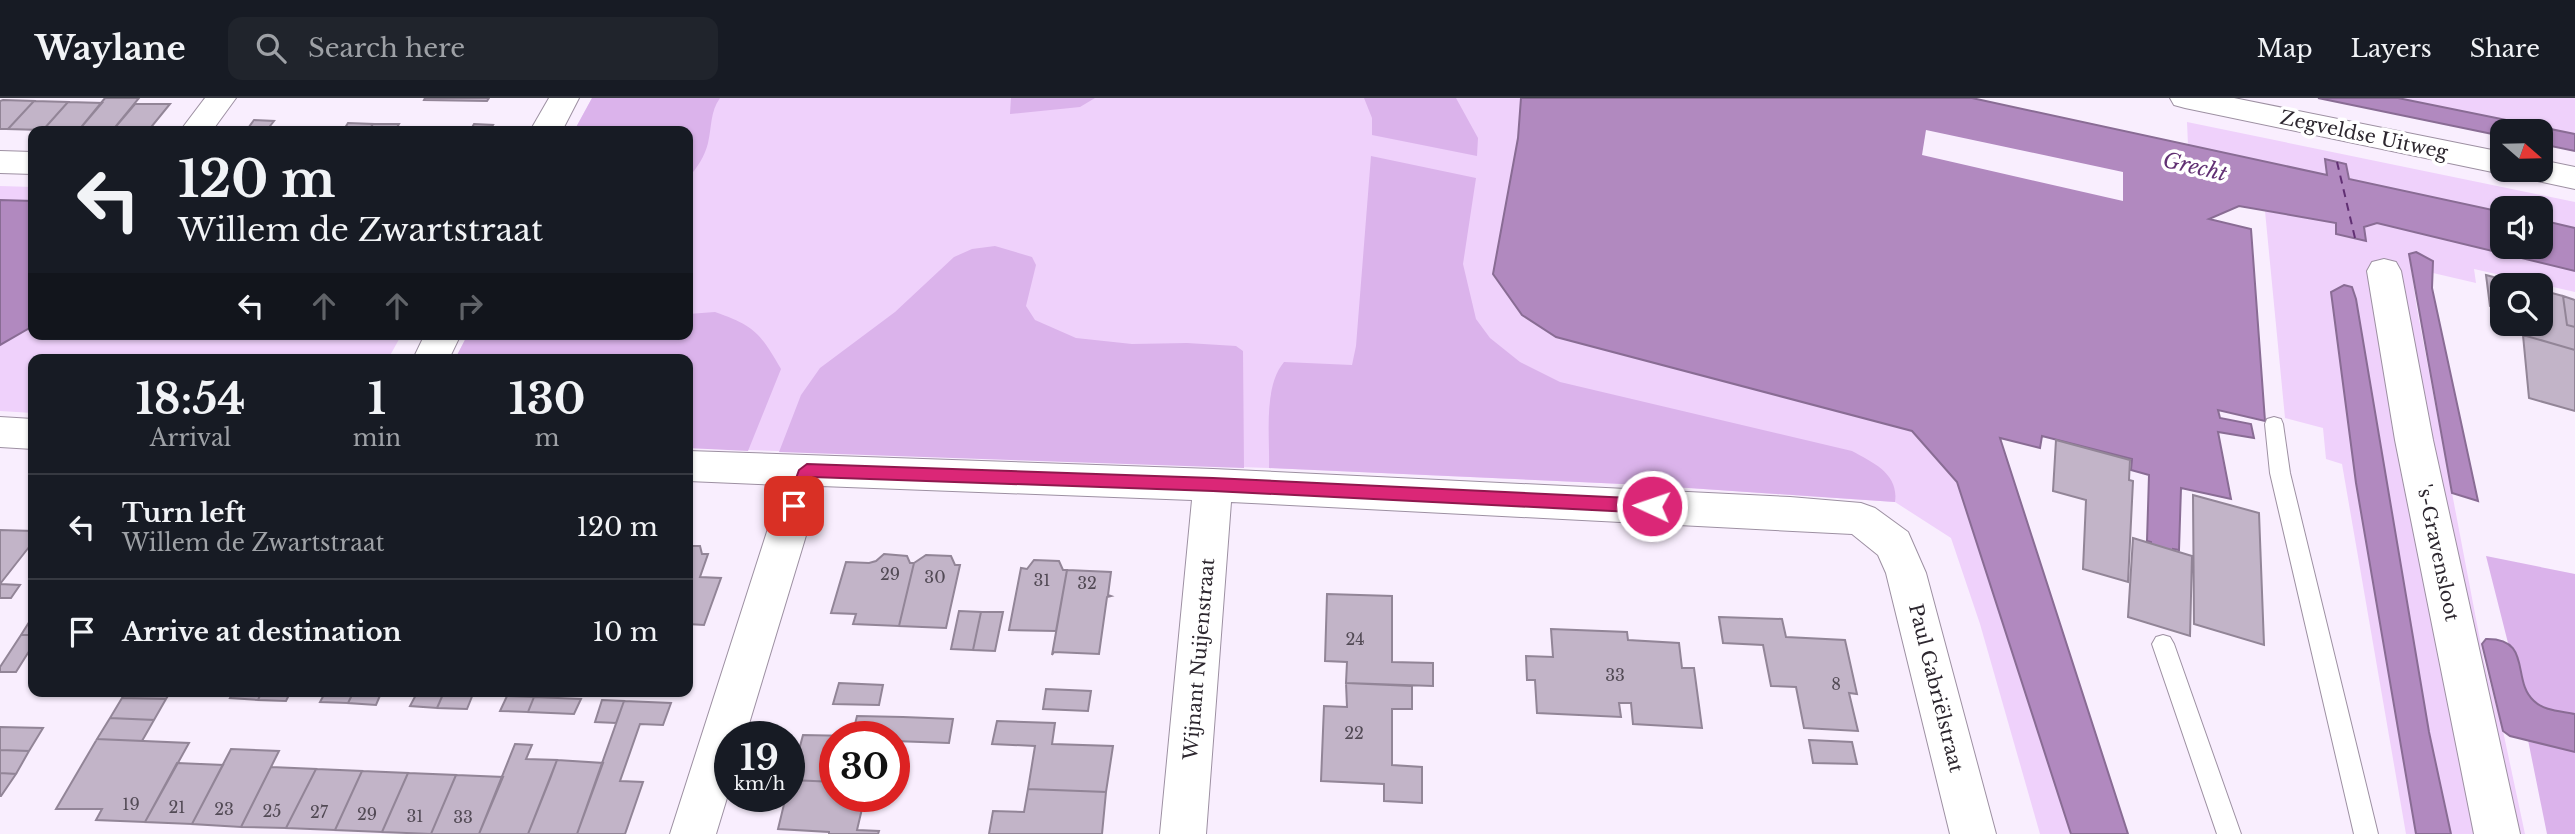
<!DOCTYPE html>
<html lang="en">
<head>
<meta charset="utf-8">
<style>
  :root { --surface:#171b24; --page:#20242c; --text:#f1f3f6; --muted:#9ea1a6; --line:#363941 }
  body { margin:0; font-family:"Libre Baskerville",serif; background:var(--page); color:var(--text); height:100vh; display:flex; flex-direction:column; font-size:26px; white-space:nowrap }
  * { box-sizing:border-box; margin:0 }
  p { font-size:23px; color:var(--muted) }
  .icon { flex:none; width:38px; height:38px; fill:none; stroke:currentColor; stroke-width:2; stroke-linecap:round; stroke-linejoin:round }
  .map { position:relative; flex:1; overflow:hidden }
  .side { position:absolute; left:28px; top:256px; width:665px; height:343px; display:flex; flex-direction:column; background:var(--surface); border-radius:14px; box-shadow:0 2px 5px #0004 }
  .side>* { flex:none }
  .top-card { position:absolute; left:28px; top:28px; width:665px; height:214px; border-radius:14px; box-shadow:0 2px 5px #0004; background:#171b24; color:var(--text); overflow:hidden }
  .needle { width:46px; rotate:110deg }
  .fabs { position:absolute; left:2490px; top:21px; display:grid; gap:14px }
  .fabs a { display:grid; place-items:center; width:63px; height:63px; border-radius:14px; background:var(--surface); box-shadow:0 2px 5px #0004; font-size:35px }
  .speed { position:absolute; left:714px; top:623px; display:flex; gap:14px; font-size:35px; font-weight:700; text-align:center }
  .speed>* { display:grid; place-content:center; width:91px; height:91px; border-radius:50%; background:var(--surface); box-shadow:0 2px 5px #0004; line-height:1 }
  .speed small { font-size:18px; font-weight:400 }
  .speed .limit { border:10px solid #d22; background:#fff; color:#111 }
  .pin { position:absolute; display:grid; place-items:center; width:60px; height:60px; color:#fff; margin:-30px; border-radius:14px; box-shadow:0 4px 10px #0006 }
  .me { position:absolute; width:77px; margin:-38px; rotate:273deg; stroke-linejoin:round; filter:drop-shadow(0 0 5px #0008) }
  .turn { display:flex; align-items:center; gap:24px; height:147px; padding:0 35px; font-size:32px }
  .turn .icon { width:91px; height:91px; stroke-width:2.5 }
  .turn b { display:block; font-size:49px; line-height:60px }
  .lanes { display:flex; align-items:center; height:66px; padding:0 35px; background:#0003; justify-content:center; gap:35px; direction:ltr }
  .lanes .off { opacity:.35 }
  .eta { display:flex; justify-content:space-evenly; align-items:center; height:119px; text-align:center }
  .eta b { font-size:42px; font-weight:700; line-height:49px }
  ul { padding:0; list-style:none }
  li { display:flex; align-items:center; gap:21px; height:105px; padding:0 35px; border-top:2px solid var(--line) }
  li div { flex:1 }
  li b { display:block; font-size:26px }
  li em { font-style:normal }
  header { display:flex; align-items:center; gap:42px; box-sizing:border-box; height:98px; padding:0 35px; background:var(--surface); border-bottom:2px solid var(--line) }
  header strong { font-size:33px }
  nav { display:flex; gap:38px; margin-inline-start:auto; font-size:24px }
  .search { width:490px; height:63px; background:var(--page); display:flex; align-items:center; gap:18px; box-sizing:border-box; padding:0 24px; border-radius:14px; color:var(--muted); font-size:26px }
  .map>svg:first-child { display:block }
</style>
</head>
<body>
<header>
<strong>Waylane</strong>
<div class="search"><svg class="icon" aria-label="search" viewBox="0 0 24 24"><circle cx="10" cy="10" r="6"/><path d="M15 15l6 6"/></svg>Search here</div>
<nav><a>Map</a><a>Layers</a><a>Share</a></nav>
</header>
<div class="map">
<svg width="2575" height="736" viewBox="0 0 2575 736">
  <rect width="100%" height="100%" fill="#f9eefe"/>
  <path fill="#efd1fb" d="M592 0H1521L1518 40 1493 176 1522 217 1556 239 1912 333 1957 383 2071 736H2040L1980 526 1951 440 1895 404 1645 387 1269 370 688 350V261H455L468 236H688V33H574Z
    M2398 0H2575V36Z
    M2187 24 2575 104V130L2541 122V110H2502V114L2349 81 2345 66 2325 62 2327 77 2188 47Z
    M0 88 33 89V103L0 102Z
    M2265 113 2336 125 2337 136 2365 143 2364 129 2377 125 2575 173V194L2474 171 2476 185 2433 175V163L2409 156 2417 211 2484 563 2503 633 2525 736H2451L2429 634 2356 201 2344 187 2331 194 2356 385 2416 736H2406L2342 366 2326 361 2323 330 2285 320Z
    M33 228V236H402L388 261H33V315L0 313V247Z"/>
  <path fill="#dbb3eb" d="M592 0H720C710 14 712 28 708 45 705 58 697 70 688 80V33H574Z
    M1011 0H1095L1080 9 1010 16Z
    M1364 0H1456L1478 40 1477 58 1372 37V20Z
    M1371 58 1476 80 1463 166 1476 221 1490 240 1520 264 1560 284 1852 353C1874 365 1899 376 1895 404L1645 387 1269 370C1270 338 1263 289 1284 264L1352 267 1356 248Z
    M995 148 1032 159 1036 167 1026 208 1035 222 1076 240 1132 246 1187 245 1236 248 1243 253 1244 370 779 354 801 297 820 270 895 214 954 159 972 151Z
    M715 214C755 228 760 235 781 271L748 353 688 350V261H455L468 236H688V216Z
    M2486 458 2575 476V616C2564 614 2551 613 2541 609 2518 598 2524 563 2508 545Z
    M2528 642 2575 654V736H2547Z"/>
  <path fill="#b189bf" stroke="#896c94" stroke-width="2" d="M1521 0H1972L2327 77 2325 61 2346 66 2349 81 2502 114V149H2541V122L2575 130V173L2377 125 2364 129 2366 143 2336 136V125L2239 108 2209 121 2251 131 2265 323 2218 312 2220 320 2251 326 2254 340 2218 334 2231 401 2181 390 2179 452 2173 451V466L2151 454V444L2147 443 2149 377 2131 372 2132 361 2042 338 2040 350 2000 340 2128 736H2071L1957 384 1912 333 1556 239 1522 217 1493 176 1518 40Z
    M2318 0H2398L2575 36V53L2541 46V33H2502V38Z
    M0 102 33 103V228L0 247Z
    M2416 154 2433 163 2432 190 2478 403 2452 395 2409 156Z
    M2344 187 2352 189 2356 201 2429 634 2451 736H2416L2356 385 2331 194Z
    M2486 541C2533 540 2511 583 2534 603 2544 613 2561 613 2575 616V654L2510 638 2503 633 2482 546Z"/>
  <path fill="#f9eefe" d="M1926 32 2123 74V103L1922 57Z"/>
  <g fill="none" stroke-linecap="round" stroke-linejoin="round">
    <path stroke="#613073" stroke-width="2" stroke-dasharray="8 6" stroke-linecap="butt" d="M2337 64 2355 140"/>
  </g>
  <path fill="#c2b4c8" stroke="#928597" stroke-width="2" d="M105 0H139L112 33H78Z
    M425 0H489L487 3 424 2Z
    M3 2 34 3 8 31H0V3Z
    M34 3 68 4 43 32 8 31Z
    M68 4 102 5 78 33 43 32Z
    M135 6H170L148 33H112Z
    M254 22 274 23 266 33H246Z
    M348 25 373 26 368 33H343Z
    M373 26H399L395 33H368Z
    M474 26 493 27 489 33H470Z
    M2486 177 2523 187H2502V212L2490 208Z
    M2541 192 2563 198 2567 227 2575 229V252L2523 237 2522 226H2541Z
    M2563 198 2575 202V229L2567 227Z
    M2523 237 2575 252V313L2529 300Z
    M2056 342 2130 362 2129 382 2133 383 2128 484 2083 471 2086 402 2053 393Z
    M2193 397 2259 415 2264 547 2194 526Z
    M0 432 33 433V444L0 486 20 487 11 500H0Z
    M2133 440 2192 458 2190 538 2128 519Z
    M688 448H700L702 456H708L700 479 721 480 704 527 688 526Z
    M884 456 907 458 910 465H914L899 528 853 526 856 516 831 515 846 464 869 465 876 463Z
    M926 457 951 458 955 467H960L946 530 899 528 914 465Z
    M1034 462 1059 463 1063 472H1067L1056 533 1009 532 1021 470 1027 471Z
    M1067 472 1111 474 1108 497 1111 498 1107 499 1099 556 1054 554 1052 557Z
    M1327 496 1392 498V564L1433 565V588L1346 585 1347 564 1325 563Z
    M959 513 981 514 973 552 951 551Z
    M981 514H1003L995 553 973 552Z
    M33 518V537H21Z
    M1719 519 1782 521 1786 539 1845 542 1857 596 1849 595 1858 633 1804 630 1796 589 1771 588 1763 547 1723 545Z
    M1551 531 1627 534 1628 542 1679 545 1682 570H1694L1702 630 1633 626 1631 605H1619L1621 619 1537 615 1535 582H1527L1526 558 1553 559Z
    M21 537H33V547L16 574H0V569Z
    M839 585 883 587 879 607 833 606Z
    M1346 585 1412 588V611H1392V667L1422 669V705L1384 703V686L1321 683 1324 608 1347 609Z
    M1046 591 1091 593 1088 613 1043 611Z
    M126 593H171L166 601 122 600Z
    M234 593H262L258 602 230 600Z
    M262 593H291L286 603 258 602Z
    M326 593H354L348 605 320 604Z
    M354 593H382L376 607 348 605Z
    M418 593H421L444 594 437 610 410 608Z
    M444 594 473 596 467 611 437 610Z
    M507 598 534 599 528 614 500 613Z
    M534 599 581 601 574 616 528 614Z
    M122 600 166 601 154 622 110 620Z
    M602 602 624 603 616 625 595 624Z
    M624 603 671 605 663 627 640 626 620 683 643 684 625 736H577Z
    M857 618 903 619 953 621 949 645 894 643V639H835V684L791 682 803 637 852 638Z
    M110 620 154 622 142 643 97 641Z
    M997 623 1055 625 1052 646 1113 648 1106 694 1028 691 1035 648 992 646Z
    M0 629 43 630 29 653 0 652Z
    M97 641 189 645 145 724 96 722 102 711H56Z
    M1809 642 1852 644 1857 666 1813 665Z
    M515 646 532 647 526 661 557 662 550 681 528 736H479Z
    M231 651 279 653 241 729 192 726Z
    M0 652 29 653 16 676 0 675Z
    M557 662 603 665 577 736H528Z
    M177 665 223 667 192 726 145 724Z
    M271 669 316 671 286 730 241 729Z
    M316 671 362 673 335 732 286 730Z
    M362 673 408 675 382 734 335 732Z
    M0 675 16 676 1 698H0Z
    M408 675 456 677 431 736 382 734Z
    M456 677 503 679 479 736H431Z
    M791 682 835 684V698H865L857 732 879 733 878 736H829V734L778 731 786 698H789Z
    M1028 691 1106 694 1102 736H989L993 713 1024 714Z"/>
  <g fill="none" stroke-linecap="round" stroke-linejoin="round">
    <g stroke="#9d90a2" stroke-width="2">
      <path id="lane" d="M2274 319 2281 321 2283 326 2290 375 2378 736H2354L2270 375 2265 326 2267 321Z
        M2163 537 2170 539 2174 546 2241 736H2217L2152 546 2156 539Z"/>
    </g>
    <g stroke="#9d90a2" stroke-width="2">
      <path id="street" d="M205 0H236L212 33H180Z
        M549 0H579L562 33H530Z
        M0 53 33 54V76L0 75Z
        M2384 161 2396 164 2401 173 2433 342 2520 736H2474L2395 342 2367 173 2372 164Z
        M425 236H461L449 261H413Z
        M0 319 33 321V351L0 349Z
        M688 353 1213 371 1790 399 1861 405 1875 410 1908 434 1926 475 1996 736H1950L1886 475 1878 457 1852 436 1231 404 1206 736H1160L1192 402 821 388 745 639H730V690L716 736H670L782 387 688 383Z"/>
    </g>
    <g stroke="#9d90a2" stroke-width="2">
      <path id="secondary" d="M2170 0H2234L2502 54V72H2514L2502 76 2185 10 2174 7Z
        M2541 62 2575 69V91L2524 80 2519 72H2541Z"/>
    </g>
    <use href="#lane" fill="#fff" fill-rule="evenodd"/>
    <use href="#street" fill="#fff" fill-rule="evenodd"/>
    <use href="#secondary" fill="#fff" fill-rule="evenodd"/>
  </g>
  <path fill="#db2777" stroke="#8e194d" stroke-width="2" d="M807 366 1213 380 1652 401 1658 403 1660 408 1658 413 1652 415 1213 393 813 379 800 413H789L786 408 799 372Z"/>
  <g text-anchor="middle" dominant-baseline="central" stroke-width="7" stroke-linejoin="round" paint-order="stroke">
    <g font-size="16" fill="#524a55">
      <text x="890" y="476">29</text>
      <text x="935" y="479">30</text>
      <text x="1042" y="482">31</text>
      <text x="1087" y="485">32</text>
      <text x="1355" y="541">24</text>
      <text x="1615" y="577">33</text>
      <text x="1836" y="586">8</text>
      <text x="1354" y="635">22</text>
      <text x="131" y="706">19</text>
      <text x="177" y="709">21</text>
      <text x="224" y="711">23</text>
      <text x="272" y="713">25</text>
      <text x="319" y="714">27</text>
      <text x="367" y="716">29</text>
      <text x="415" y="718">31</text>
      <text x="463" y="719">33</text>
    </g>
    <g font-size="19" fill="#2d272f" stroke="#fff">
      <text transform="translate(2364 37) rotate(12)">Zegveldse Uitweg</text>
      <text transform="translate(2438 455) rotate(78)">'s-Gravensloot</text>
      <text transform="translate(1199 561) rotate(-85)">Wijnant Nuijenstraat</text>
      <text transform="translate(1936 590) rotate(76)">Paul Gabriëlstraat</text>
    </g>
    <g font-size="21" font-style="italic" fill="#613073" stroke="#fff">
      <text transform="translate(2195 69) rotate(13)">Grecht</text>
    </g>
  </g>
</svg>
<div class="fabs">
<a><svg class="needle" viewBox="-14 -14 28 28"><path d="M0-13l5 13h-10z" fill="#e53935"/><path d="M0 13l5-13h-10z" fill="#9ea1a6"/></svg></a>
<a><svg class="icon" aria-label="sound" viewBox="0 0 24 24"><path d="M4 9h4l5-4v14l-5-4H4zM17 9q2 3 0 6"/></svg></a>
<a><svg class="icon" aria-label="search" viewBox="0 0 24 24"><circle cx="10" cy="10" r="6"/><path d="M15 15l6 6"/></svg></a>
</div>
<div class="speed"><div>19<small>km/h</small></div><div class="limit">30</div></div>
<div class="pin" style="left:794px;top:408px;background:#d93025"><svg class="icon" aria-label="arrive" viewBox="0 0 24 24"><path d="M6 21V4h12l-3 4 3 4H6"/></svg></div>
<svg class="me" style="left:1652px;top:408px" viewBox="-20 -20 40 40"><circle r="17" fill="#db2777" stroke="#fff" stroke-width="3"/><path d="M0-11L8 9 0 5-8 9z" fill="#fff"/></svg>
<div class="top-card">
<div class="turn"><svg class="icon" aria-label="left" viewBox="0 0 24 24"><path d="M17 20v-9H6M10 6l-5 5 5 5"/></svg><div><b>120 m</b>Willem de Zwartstraat</div></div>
<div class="lanes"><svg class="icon" aria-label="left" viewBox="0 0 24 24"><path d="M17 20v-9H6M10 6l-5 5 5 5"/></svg><svg class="icon off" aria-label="ahead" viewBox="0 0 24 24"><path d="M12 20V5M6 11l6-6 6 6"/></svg><svg class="icon off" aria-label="ahead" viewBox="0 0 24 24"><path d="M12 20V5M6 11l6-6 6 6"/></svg><svg class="icon off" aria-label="right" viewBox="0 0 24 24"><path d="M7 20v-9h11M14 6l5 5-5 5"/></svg></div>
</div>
<section class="side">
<div class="eta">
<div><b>18:54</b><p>Arrival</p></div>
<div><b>1</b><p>min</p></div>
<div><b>130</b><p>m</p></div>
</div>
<ul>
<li><svg class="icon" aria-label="left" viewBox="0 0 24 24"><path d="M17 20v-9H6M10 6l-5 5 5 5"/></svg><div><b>Turn left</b><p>Willem de Zwartstraat</p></div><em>120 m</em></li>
<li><svg class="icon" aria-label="arrive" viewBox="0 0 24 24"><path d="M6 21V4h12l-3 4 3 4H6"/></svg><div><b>Arrive at destination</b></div><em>10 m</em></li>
</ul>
</section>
</div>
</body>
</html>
